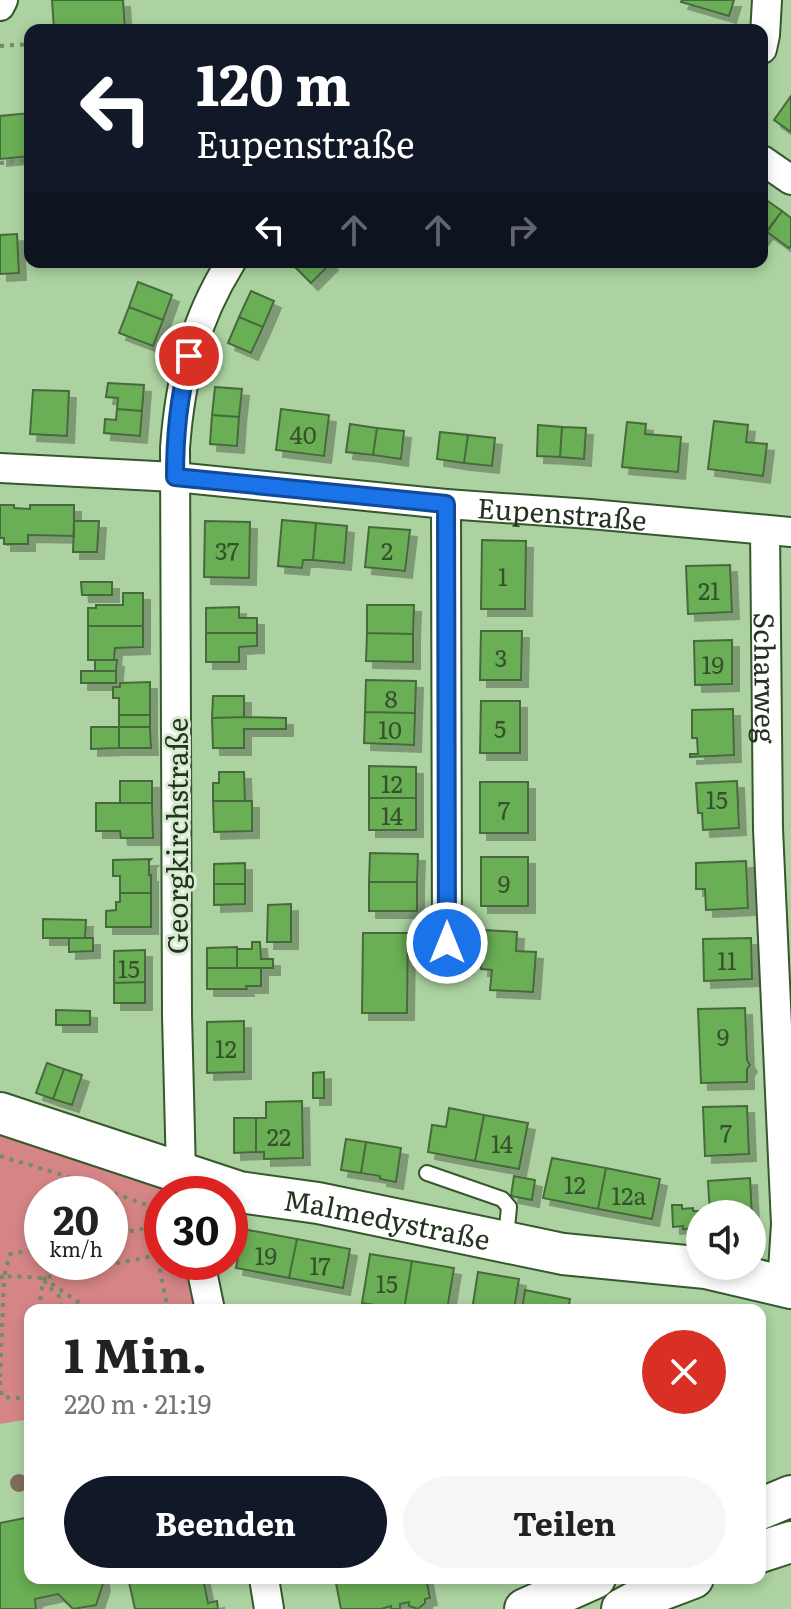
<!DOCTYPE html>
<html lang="de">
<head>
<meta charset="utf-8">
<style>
  :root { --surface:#fff; --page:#f6f6f6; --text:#222; --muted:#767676; --accent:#111827 }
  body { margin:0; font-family:Literata,serif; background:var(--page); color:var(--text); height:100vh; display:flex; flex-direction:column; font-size:30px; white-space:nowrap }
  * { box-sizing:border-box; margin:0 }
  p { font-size:26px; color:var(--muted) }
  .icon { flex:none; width:44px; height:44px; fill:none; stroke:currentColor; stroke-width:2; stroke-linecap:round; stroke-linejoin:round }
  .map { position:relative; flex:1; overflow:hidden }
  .panel { position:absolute; left:24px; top:1304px; width:742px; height:280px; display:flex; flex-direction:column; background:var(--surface); border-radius:16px; box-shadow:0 4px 12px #0003 }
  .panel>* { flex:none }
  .guide { position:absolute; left:24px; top:24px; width:744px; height:244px; border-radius:16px; box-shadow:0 4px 12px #0003; background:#111827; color:#fff; overflow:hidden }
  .buttons { position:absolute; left:686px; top:1200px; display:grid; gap:16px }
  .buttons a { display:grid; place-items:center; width:80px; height:80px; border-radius:50%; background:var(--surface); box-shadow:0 4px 12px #0003; font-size:40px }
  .speed { position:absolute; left:24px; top:1176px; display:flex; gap:16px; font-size:40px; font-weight:700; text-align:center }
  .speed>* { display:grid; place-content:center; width:104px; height:104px; border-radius:50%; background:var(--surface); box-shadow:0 4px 12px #0003; line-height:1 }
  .speed small { font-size:20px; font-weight:400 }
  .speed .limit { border:12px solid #d22; background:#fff; color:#111 }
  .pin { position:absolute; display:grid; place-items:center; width:68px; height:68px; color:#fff; margin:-34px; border:4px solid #fff; border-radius:50%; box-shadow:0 2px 8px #0007 }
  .me { position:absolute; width:88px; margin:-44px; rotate:0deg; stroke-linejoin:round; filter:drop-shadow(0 0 6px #0008) }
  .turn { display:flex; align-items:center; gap:28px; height:168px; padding:0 40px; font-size:36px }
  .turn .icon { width:104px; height:104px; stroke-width:2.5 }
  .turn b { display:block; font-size:56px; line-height:68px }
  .lanes { display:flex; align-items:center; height:76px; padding:0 40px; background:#0003; justify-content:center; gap:40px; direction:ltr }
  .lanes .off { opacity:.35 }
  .round { display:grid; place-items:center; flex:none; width:84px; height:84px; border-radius:42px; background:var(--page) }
  .headline { display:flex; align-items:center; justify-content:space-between; height:136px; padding:0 40px }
  h1 { font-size:48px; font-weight:700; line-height:60px }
  .cta { display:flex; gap:16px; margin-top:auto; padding:16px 40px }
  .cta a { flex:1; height:92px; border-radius:48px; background:var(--accent); color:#fff; font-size:32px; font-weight:700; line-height:92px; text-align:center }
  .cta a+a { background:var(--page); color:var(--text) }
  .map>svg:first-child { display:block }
</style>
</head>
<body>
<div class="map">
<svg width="791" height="1609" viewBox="0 0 791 1609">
  <defs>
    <filter id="shadow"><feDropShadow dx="7" dy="7" stdDeviation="0" flood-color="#0004"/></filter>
  </defs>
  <rect width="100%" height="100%" fill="#abd2a0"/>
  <path fill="#d68586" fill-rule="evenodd" d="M0 1127 166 1186 168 1194H162V1262H187L199 1310H30V1419L0 1424ZM42 1194H110V1262H42Z"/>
  <path fill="#6aae55" stroke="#476a3c" stroke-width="2" filter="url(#shadow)" d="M52 0H123L125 30H54Z
    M682 0H734L729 16 681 2Z
    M791 96V132L774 120Z
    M30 113V156L0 159V116Z
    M762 197 782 211 762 237Z
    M782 211 791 218V246L789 248 767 232Z
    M17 234 19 273 0 274V235Z
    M290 262H330L331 263 311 283Z
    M138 282 172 295 163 320 129 307Z
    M251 291 274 301 263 327 239 317Z
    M129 307 163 320 153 346 119 333Z
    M239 317 263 327 251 353 228 343Z
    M108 383 144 385 142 411 117 409 118 398 106 397Z
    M215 387 242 389 239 417 212 415Z
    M33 390 69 391 67 436 30 434Z
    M117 409 142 411 140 436 104 433 105 419 116 420Z
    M281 409 329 415 324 456 276 450Z
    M212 415 239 417 237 446 210 444Z
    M714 421 748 425 746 442 767 444 763 476 708 469Z
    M627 422 646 424 645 434 681 437 678 472 622 467Z
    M350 424 377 428 373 455 346 452Z
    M538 425 562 427 560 457 537 456Z
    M562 427 586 428 584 459 560 457Z
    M377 428 404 431 401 459 373 455Z
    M440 432 468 435 464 463 437 459Z
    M468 435 495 438 492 466 464 463Z
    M0 505H14V508L30 509V505H74V536L28 535V544H4V538H0Z
    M282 520 316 523 313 560H303L302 568 278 566Z
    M74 521H99L97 552H73Z
    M205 521 250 522 249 578 204 577Z
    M316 523 347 526 344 563 313 560Z
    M369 527 410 530 405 571 365 567Z
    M482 540 526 541 525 609H481Z
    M730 565 732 612 688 614 686 566Z
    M81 582H112V595H82Z
    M123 593H143V626H88V608H96V605H123Z
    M367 605H414L413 634 367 633Z
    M239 607V618H257V633H206V608Z
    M88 626H143V647L115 648 114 660H88Z
    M481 631H522L521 680H480Z
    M206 633H257V646L239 647V662H206Z
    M367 633 413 634V662L366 661Z
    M732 640V684L695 685 694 641Z
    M95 660H117L116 671H95Z
    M81 671H116V683H81Z
    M366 680 416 681 415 713 365 712Z
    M150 682V715H119V698H113V687H120V683Z
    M213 696H244V717L212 718Z
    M481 701H520V753H480Z
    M733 709 734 755 690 757V754H698L697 738H692V710Z
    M365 712 415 713 414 745 364 743Z
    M119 715H150V727H119Z
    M244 717 286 718V729H244V748H213L212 718Z
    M91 727H119V748L91 749Z
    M119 727H150L151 748H119Z
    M369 766 416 767V798H369Z
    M219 772H244L245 801H213V783H219Z
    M120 781H152V803H120Z
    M737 781 739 828 703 830 702 813H698L696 783Z
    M480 782H528V833H480Z
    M369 798H416V830H369Z
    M213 801H252V831L214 832Z
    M96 803H152L153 838H121L120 831H96Z
    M370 853 418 854 417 882H369Z
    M481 857H528V906H481Z
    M151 859 149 861V875H151V893H120V876H113V860Z
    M746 861 748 908 706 910 705 889H696V863Z
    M245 863V884H214V864Z
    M369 882H417V911H369Z
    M214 884H245V904L214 905Z
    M120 893H151V927H106V911L116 910V902H120Z
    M291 904V942H267L268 905Z
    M43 919 86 920 85 938H43Z
    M483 930 517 932 516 951 536 952 533 992 490 990 492 970 481 969Z
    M363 933H408L407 1013H362Z
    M69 938H93V951L69 952Z
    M751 938 752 979 704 981 703 939Z
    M252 942H260L261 959H273V968H237V949H252Z
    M237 947V968H207V948Z
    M145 950V982L114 983V951Z
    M207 968H261V986H246L247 989H207Z
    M145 982V1003H114V983Z
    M745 1008 747 1060 750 1065 747 1069V1082L701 1083 698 1009Z
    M56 1010 90 1011V1025H56Z
    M244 1021V1072L207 1073V1022Z
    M47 1063 64 1069 53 1099 36 1093Z
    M64 1069 82 1075 72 1105 53 1099Z
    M324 1072V1098H313V1073Z
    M302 1101 303 1158 264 1159V1152H256V1118H266V1102Z
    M747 1106 749 1154 705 1156 703 1107Z
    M449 1108 484 1115 475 1161 428 1152 432 1125 446 1127Z
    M484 1115 528 1123 519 1169 475 1161Z
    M234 1118H256V1152L234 1153Z
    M346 1139 366 1142 361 1173 341 1170Z
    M366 1142 401 1148 396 1182 380 1179V1176L361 1173Z
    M552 1158 606 1168 598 1209 543 1198Z
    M606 1168 660 1179 652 1219 598 1209Z
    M514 1176 535 1180 532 1200 511 1196Z
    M750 1178 752 1214H710L708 1181Z
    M672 1205H682V1209L693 1208V1211H703V1214H700V1231L693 1232V1229H683V1226L673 1227Z
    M243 1229 297 1239 289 1278 236 1268Z
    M297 1239 350 1249 343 1288 289 1278Z
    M370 1254 412 1261 404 1310 362 1303Z
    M412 1261 454 1268 447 1310H404Z
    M478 1272 519 1279 514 1310H472Z
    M525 1290 570 1299 568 1310H522Z
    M30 1517V1578H102L103 1584 96 1605 73 1609 58 1594 35 1599 36 1609H0V1523Z
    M128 1578H203L208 1603 217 1601 218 1609H135Z
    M335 1578H426L430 1598 425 1599V1603L418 1609 409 1606V1602L400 1604V1609H391V1606L381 1609H341Z"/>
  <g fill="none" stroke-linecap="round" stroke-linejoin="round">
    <g stroke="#36582c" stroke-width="18">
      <path id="lane" d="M427 1173 502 1199 509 1207 506 1238"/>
    </g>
    <g stroke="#36582c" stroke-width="32">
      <g id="street">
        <path d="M0 6 3 0"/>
        <path d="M762 49 765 35 767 0"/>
        <path d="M762 160 791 180"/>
        <path id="s1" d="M0 468 175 477 446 504 590 514 791 532"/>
        <path d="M446 504 447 943"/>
        <path id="s2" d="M765 530 768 829 786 1224 782 1286"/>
        <path d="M185 1190 181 1173 177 1015 175 448C180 380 194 321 231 262"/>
        <path d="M200 1262 210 1310"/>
        <path d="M264 1578 269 1609"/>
      </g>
    </g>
    <g stroke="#36582c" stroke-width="44">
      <g id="secondary">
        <path id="s3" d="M0 1113 239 1192 318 1203 563 1254 706 1268 791 1288"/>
        <path d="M760 1509 791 1496"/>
        <path d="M760 1552 791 1542"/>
        <path d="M525 1609 595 1578"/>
        <path d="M622 1609 648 1595 693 1578"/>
      </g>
    </g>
    <path stroke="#708d68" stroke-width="4" stroke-dasharray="4 6" stroke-linecap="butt" d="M0 46 30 44
      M0 163 25 160 26 156
      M0 1156 66 1176 147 1205 168 1310
      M110 1235 152 1227
      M42 1248 10 1254 4 1277 13 1276 43 1278 158 1255
      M0 1277H4L0 1378
      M43 1278 90 1310
      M44 1280 48 1286 59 1296 62 1310
      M39 1310 43 1278
      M0 1381 2 1397 18 1398 30 1396"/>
    <use href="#lane" stroke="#fff" stroke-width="14"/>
    <use href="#street" stroke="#fff" stroke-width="28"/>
    <use href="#secondary" stroke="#fff" stroke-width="40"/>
  </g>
  <circle fill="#816c5a" cx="19" cy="1483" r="9"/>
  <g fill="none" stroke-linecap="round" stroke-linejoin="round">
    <g stroke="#114b97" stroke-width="20">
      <path id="route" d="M189 356C179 399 175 433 175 477L446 504 447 943"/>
    </g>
    <use href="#route" stroke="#1a73e8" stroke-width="14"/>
  </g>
  <g text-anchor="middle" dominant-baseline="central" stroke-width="6" stroke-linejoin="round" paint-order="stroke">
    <g font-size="24" fill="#36522d">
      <text x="303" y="433">40</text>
      <text x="227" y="549">37</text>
      <text x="387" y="549">2</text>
      <text x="503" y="575">1</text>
      <text x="709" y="589">21</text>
      <text x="501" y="656">3</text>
      <text x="713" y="663">19</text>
      <text x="391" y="697">8</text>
      <text x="500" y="727">5</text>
      <text x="390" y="728">10</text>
      <text x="392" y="782">12</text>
      <text x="717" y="798">15</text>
      <text x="504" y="808">7</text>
      <text x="392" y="814">14</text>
      <text x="504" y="882">9</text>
      <text x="727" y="959">11</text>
      <text x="129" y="967">15</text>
      <text x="723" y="1035">9</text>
      <text x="226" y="1047">12</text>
      <text x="726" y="1131">7</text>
      <text x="279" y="1135">22</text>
      <text x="502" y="1142">14</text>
      <text x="575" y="1183">12</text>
      <text x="629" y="1194">12a</text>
      <text x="266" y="1254">19</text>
      <text x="320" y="1264">17</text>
      <text x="387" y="1282">15</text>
    </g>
    <g font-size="28" fill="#243420" stroke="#d8ecd3">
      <text stroke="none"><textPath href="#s1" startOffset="564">Eupenstraße</textPath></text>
      <text stroke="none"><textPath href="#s2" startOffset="148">Scharweg</textPath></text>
      <text transform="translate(176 836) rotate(-90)">Georgkirchstraße</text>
      <text stroke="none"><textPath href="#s3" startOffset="402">Malmedystraße</textPath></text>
    </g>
  </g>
</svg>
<div class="buttons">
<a><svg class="icon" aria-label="sound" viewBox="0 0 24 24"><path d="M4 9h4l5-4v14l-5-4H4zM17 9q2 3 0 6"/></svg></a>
</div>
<div class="speed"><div>20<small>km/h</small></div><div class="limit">30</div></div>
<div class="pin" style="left:189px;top:356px;background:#d93025"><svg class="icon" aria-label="arrive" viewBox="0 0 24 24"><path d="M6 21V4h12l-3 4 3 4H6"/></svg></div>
<svg class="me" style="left:447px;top:943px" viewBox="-20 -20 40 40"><circle r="17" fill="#1a73e8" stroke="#fff" stroke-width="3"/><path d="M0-11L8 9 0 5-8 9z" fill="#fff"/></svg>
<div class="guide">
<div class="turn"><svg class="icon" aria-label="left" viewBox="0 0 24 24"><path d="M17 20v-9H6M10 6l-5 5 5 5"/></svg><div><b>120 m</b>Eupenstraße</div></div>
<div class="lanes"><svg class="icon" aria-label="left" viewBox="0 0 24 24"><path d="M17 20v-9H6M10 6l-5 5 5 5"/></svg><svg class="icon off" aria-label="ahead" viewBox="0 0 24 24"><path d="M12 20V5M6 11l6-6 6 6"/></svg><svg class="icon off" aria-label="ahead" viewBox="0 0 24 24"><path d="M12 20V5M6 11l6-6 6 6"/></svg><svg class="icon off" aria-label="right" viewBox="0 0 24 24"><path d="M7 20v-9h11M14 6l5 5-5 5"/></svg></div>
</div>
<section class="panel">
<div class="headline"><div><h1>1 Min.</h1><p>220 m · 21:19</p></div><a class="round" style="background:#d93025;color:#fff"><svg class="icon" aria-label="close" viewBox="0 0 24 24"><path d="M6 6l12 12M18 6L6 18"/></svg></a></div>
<div class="cta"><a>Beenden</a><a>Teilen</a></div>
</section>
</div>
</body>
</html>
